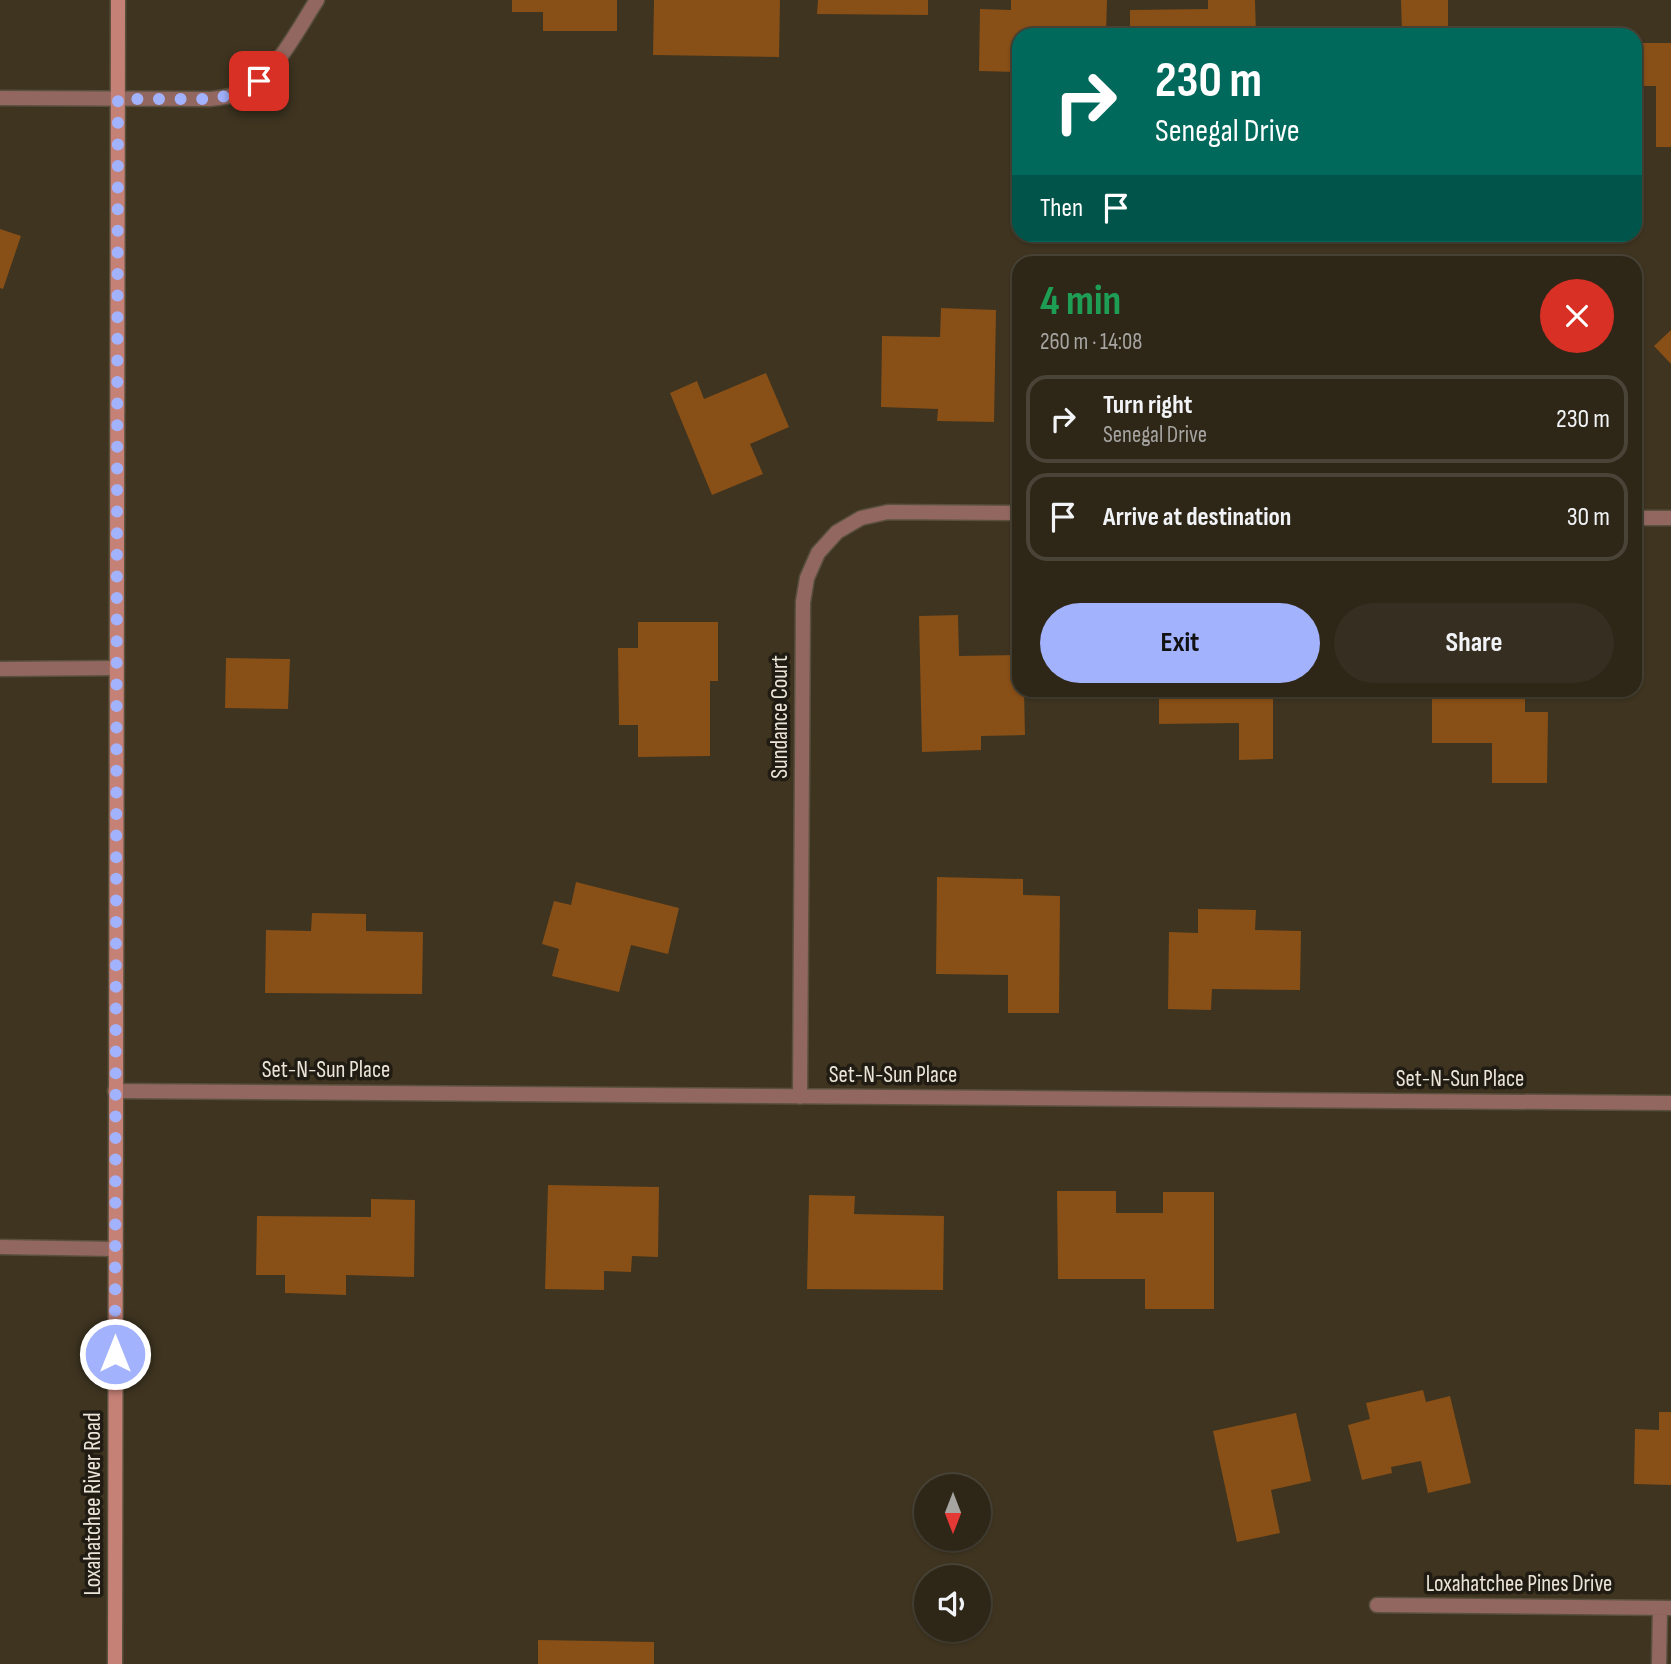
<!DOCTYPE html>
<html lang="en">
<head>
<meta charset="utf-8">
<style>
  :root { --surface:#2e2718; --page:#362f21; --text:#f1f3f6; --muted:#a7a5a2; --line:#494437; --accent:#a3b2fd }
  body { margin:0; font-family:"Sofia Sans Condensed",sans-serif; background:var(--page); color:var(--text); height:100vh; display:flex; flex-direction:column; font-size:26px; white-space:nowrap }
  * { box-sizing:border-box; margin:0 }
  p { font-size:23px; color:var(--muted) }
  .icon { flex:none; width:38px; height:38px; fill:none; stroke:currentColor; stroke-width:2; stroke-linecap:round; stroke-linejoin:round }
  .map { position:relative; flex:1; overflow:hidden }
  .side { position:absolute; left:1012px; top:256px; width:630px; height:441px; display:flex; flex-direction:column; background:var(--surface); border-radius:21px; box-shadow:0 2px 5px #0004,0 0 0 2px var(--line) }
  .side>* { flex:none }
  .guide { position:absolute; left:1012px; top:28px; width:630px; height:214px; border-radius:21px; box-shadow:0 2px 5px #0004,0 0 0 2px var(--line); background:#00695c; color:#fff; overflow:hidden }
  .needle { width:46px; rotate:180deg }
  .fabs { position:absolute; left:914px; top:1474px; display:grid; gap:14px }
  .fabs a { display:grid; place-items:center; width:77px; height:77px; border-radius:50%; background:var(--surface); box-shadow:0 2px 5px #0004,0 0 0 2px var(--line); font-size:35px }
  .pin { position:absolute; display:grid; place-items:center; width:60px; height:60px; color:#fff; margin:-30px; border-radius:14px; box-shadow:0 4px 10px #0006 }
  .me { position:absolute; width:77px; margin:-38px; rotate:0deg; stroke-linejoin:round; filter:drop-shadow(0 0 5px #0008) }
  .turn { display:flex; align-items:center; gap:24px; height:147px; padding:0 28px; font-size:32px }
  .turn .icon { width:91px; height:91px; stroke-width:2.5 }
  .turn b { display:block; font-size:49px; line-height:60px }
  .then { display:flex; align-items:center; height:66px; padding:0 28px; background:#0003; gap:14px; font-size:26px }
  .round { display:grid; place-items:center; flex:none; width:74px; height:74px; border-radius:37px; background:var(--page) }
  .head { display:flex; align-items:center; justify-content:space-between; height:119px; padding:0 28px }
  h1 { font-size:42px; font-weight:700; line-height:52px; color:#1e9e55 }
  .button { display:flex; gap:14px; margin-top:auto; padding:14px 28px }
  .button a { flex:1; height:80px; border-radius:42px; background:var(--accent); color:#111; font-size:28px; font-weight:700; line-height:80px; text-align:center }
  .button a+a { background:var(--page); color:var(--text) }
  ul { padding:0; list-style:none }
  li { display:flex; align-items:center; gap:21px; height:88px; margin:0 14px 10px; padding:0 14px; border:4px solid var(--line); border-radius:21px }
  li div { flex:1 }
  li b { display:block; font-size:26px }
  li em { font-style:normal }
  .map>svg:first-child { display:block }
</style>
</head>
<body>
<div class="map">
<svg width="1671" height="1664" viewBox="0 0 1671 1664">
  <rect width="100%" height="100%" fill="#3e3420"/>
  <path fill="#884f16" d="M512 0H617V31H543V12H512Z
    M654 0H780L779 57 653 55Z
    M818 0H928V15L817 14Z
    M1011 0H1107L1106 35H1018V72L979 71 980 9 1011 10Z
    M1208 0H1255L1256 35H1130V10L1208 9Z
    M1401 0H1448V35H1402Z
    M1640 43H1671V147H1656V86H1640Z
    M0 229 21 236 3 289 0 288Z
    M941 308 996 310 994 422 937 421 938 409 881 407 882 336 940 337Z
    M1671 330V364L1654 346Z
    M766 373 789 427 750 444 763 474 712 495 670 393 697 381 704 399Z
    M958 615 959 656 1018 655V690H1024L1025 735 981 736V750L922 752 919 616Z
    M638 622H718V681H710V756L638 757V725H619L618 648H638Z
    M226 658 290 659 288 709 225 708Z
    M1159 690H1273V759L1239 760V723L1159 724Z
    M1432 690H1525V712H1548L1547 783H1492V743H1432Z
    M937 877 1023 879V895L1060 896 1059 1013H1008V975L936 974Z
    M576 882 679 908 668 954 631 945 619 992 552 976 559 949 542 944 554 901 571 905Z
    M1198 909 1256 910 1255 930 1301 931 1300 990 1212 989 1211 1010 1168 1009 1169 932 1198 933Z
    M312 913 366 914V931L423 932 422 994 265 993 266 930 311 931Z
    M548 1185 659 1187 658 1257 632 1256 631 1272 604 1271V1290L545 1289Z
    M1057 1191H1116V1213H1163V1192H1214V1309H1145V1279H1058Z
    M809 1195 855 1196 854 1214 944 1216 943 1290 807 1289Z
    M371 1199 415 1200 414 1277 346 1275V1295L285 1293V1275H256L257 1216 371 1217Z
    M1423 1390 1426 1402 1450 1396 1471 1483 1428 1493 1421 1461 1391 1467 1392 1473 1362 1480 1348 1425 1370 1419 1366 1403Z
    M1659 1412H1671V1485L1634 1484 1635 1429 1659 1430Z
    M1296 1413 1311 1481 1271 1490 1280 1533 1237 1542 1213 1431Z
    M538 1640 654 1642V1664H538Z"/>
  <g fill="none" stroke-linecap="round" stroke-linejoin="round">
    <g stroke="#5a503e" stroke-width="17">
      <path id="lane" d="M0 669 116 668"/>
    </g>
    <g stroke="#5a503e" stroke-width="17">
      <path id="street" d="M0 98 210 99C219 98 229 97 237 94 274 79 296 32 317 0
        M1634 518H1671
        M115 1091 1671 1103
        M800 1097 803 602 807 578 818 553 837 532 861 518 888 512 1018 513
        M0 1247 115 1249
        M1377 1605 1671 1608
        M1659 1664 1660 1608"/>
    </g>
    <g stroke="#5a503e" stroke-width="17">
      <path id="secondary" d="M115 1664 118 0"/>
    </g>
    <use href="#lane" stroke="#926760" stroke-width="14"/>
    <use href="#street" stroke="#926760" stroke-width="14"/>
    <use href="#secondary" stroke="#c68177" stroke-width="14"/>
  </g>
  <g fill="none" stroke-linecap="round" stroke-linejoin="round">
    <path stroke="#a3b2fd" stroke-width="12" stroke-dasharray="0 21.6" d="M115 1354 118 99H210L236 94 259 81"/>
  </g>
  <g text-anchor="middle" dominant-baseline="central" stroke-width="7" stroke-linejoin="round" paint-order="stroke">
    <g font-size="23" fill="#ebe5d9" stroke="#211c13">
      <text transform="translate(780 717) rotate(-90)">Sundance Court</text>
      <text x="326" y="1070">Set-N-Sun Place</text>
      <text x="893" y="1075">Set-N-Sun Place</text>
      <text x="1460" y="1079">Set-N-Sun Place</text>
      <text transform="translate(93 1504) rotate(-90)">Loxahatchee River Road</text>
      <text x="1519" y="1584">Loxahatchee Pines Drive</text>
    </g>
  </g>
</svg>
<div class="fabs">
<a><svg class="needle" viewBox="-14 -14 28 28"><path d="M0-13l5 13h-10z" fill="#e53935"/><path d="M0 13l5-13h-10z" fill="#a7a5a2"/></svg></a>
<a><svg class="icon" aria-label="sound" viewBox="0 0 24 24"><path d="M4 9h4l5-4v14l-5-4H4zM17 9q2 3 0 6"/></svg></a>
</div>
<div class="pin" style="left:259px;top:81px;background:#d93025"><svg class="icon" aria-label="arrive" viewBox="0 0 24 24"><path d="M6 21V4h12l-3 4 3 4H6"/></svg></div>
<svg class="me" style="left:115px;top:1354px" viewBox="-20 -20 40 40"><circle r="17" fill="#a3b2fd" stroke="#fff" stroke-width="3"/><path d="M0-11L8 9 0 5-8 9z" fill="#fff"/></svg>
<div class="guide">
<div class="turn"><svg class="icon" aria-label="right" viewBox="0 0 24 24"><path d="M7 20v-9h11M14 6l5 5-5 5"/></svg><div><b>230 m</b>Senegal Drive</div></div>
<div class="then">Then<svg class="icon" aria-label="arrive" viewBox="0 0 24 24"><path d="M6 21V4h12l-3 4 3 4H6"/></svg></div>
</div>
<section class="side">
<div class="head"><div><h1>4 min</h1><p>260 m · 14:08</p></div><a class="round" style="background:#d93025;color:#fff"><svg class="icon" aria-label="close" viewBox="0 0 24 24"><path d="M6 6l12 12M18 6L6 18"/></svg></a></div>
<ul>
<li><svg class="icon" aria-label="right" viewBox="0 0 24 24"><path d="M7 20v-9h11M14 6l5 5-5 5"/></svg><div><b>Turn right</b><p>Senegal Drive</p></div><em>230 m</em></li>
<li><svg class="icon" aria-label="arrive" viewBox="0 0 24 24"><path d="M6 21V4h12l-3 4 3 4H6"/></svg><div><b>Arrive at destination</b></div><em>30 m</em></li>
</ul>
<div class="button"><a>Exit</a><a>Share</a></div>
</section>
</div>
</body>
</html>
